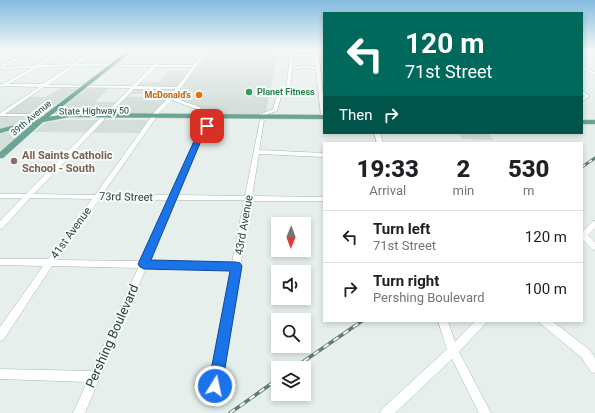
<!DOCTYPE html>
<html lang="en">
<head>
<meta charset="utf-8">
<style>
  :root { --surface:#fff; --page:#f6f6f6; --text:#202124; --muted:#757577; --line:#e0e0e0 }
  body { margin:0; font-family:Roboto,sans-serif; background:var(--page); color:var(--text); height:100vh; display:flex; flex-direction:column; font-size:15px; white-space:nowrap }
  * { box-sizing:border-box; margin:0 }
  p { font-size:13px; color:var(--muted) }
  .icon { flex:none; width:22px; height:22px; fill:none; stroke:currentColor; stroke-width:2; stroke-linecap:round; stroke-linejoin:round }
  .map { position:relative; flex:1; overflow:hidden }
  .sheet { position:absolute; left:323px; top:142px; width:260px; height:180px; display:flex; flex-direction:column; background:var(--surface); border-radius:0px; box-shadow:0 2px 6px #0003 }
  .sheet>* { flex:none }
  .top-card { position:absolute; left:323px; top:12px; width:260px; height:122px; border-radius:0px; box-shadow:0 2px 6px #0003; background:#00695c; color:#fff; overflow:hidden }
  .needle { width:26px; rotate:181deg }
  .tools { position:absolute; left:271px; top:217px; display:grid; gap:8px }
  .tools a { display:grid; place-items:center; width:40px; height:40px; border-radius:0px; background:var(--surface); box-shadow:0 2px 6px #0003; font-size:20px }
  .pin { position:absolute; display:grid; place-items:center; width:34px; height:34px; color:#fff; margin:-17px; border-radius:8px; box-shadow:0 2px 6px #0006 }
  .me { position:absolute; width:44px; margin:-22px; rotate:10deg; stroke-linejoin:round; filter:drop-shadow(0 0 3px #0008) }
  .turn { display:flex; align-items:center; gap:14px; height:84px; padding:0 16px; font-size:18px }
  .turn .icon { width:52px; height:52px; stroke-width:2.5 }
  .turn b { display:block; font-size:28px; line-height:34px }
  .then { display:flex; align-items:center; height:38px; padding:0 16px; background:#0003; gap:8px; font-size:15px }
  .eta { display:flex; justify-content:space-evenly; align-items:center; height:68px; text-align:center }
  .eta b { font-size:24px; font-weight:800; line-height:28px }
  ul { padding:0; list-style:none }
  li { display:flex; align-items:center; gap:12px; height:52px; padding:0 16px; border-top:1px solid var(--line) }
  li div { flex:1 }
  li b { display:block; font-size:15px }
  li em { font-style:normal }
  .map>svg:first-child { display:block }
</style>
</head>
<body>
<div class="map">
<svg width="595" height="413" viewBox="0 0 595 413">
  <rect width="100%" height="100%" fill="#e6efeb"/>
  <path fill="#d4dfda" d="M210 50 278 51 265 116 206 114 199 107 178 100 177 97 179 92H172L153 114 56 113 87 88H109L95 102H120L125 97H145L148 94H128L140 82H159L168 71H194Z
    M60 88 77 89 44 113 5 114 28 97H46Z
    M0 117 30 118 37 120 0 130Z
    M62 120H145L148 121 139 133 34 132 45 123Z
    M21 129H26L0 151V134Z
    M458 133H488L493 140 463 139Z"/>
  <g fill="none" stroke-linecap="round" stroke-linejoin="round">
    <g stroke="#a8b8b2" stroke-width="1">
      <path id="minor" d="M3 50H7L0 53V51Z
        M32 50H36L3 67 35 65 63 50H67L41 65 73 64 94 50H98L78 64 154 65 169 50H171L158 65H193L205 50H208L178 92H174L175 89H134L107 117 103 116 130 88 44 87 5 114H69V116H0V113L39 87 4 86 2 87 0 86V84H3L31 68 0 69 1 65ZM70 66 42 84H9L37 68ZM75 66 151 67 132 86 48 85ZM156 67H192L177 87 137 86Z
        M234 50H280L278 51H236Z
        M290 55H317L319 56 324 104V118L321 117 316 69 303 68 292 70 290 92 281 97 277 111 261 116 259 115 273 109 277 95 286 91ZM293 57H315L316 67 303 66 292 68Z
        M582 66 595 72V75L582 68Z
        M582 91 590 96 582 101V98L585 96 582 94Z
        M172 94 176 95 174 98 200 107 211 120 209 127 205 129 177 195 245 196 260 120 262 119 264 120 259 150 324 153V157L259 154 252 196 324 197V201H251L218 401 216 405 212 407 208 405 206 401 231 269 146 268 85 413H73L87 382 0 379V369L92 371 138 268 52 266 4 339 0 341V327L43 266 0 265V259H48L92 199 30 198 3 228 0 229V221L22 198H0V194H26L100 118H104V120L34 194 95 195 156 110ZM172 100 196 109 206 120 205 125 200 128 170 195H102L160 112ZM99 199 168 200 141 261 57 260ZM175 200H244L232 263 149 261Z
        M374 133H380L383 143H377Z
        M595 221V228L588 235 595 242V250L592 249 582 239V232L592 222Z
        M438 321H448L455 342 475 321H487L485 324 459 352 491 413H479L452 359 395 413H380L382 409 447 349Z
        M539 321H552L590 350 595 358V373L591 372 582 358 541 324Z"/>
    </g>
    <g stroke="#c2cac8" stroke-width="1">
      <path id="major" d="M129 50H133L49 117 69 113 324 115V119L69 117 43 122 3 158H0V152L32 124 0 133V129L39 119Z
        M582 120H595V124H582Z"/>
    </g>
    <use href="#minor" fill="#fff" fill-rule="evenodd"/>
    <use href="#major" fill="#6aa596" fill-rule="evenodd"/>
    <g stroke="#5f7d75" stroke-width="3">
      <path id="rail-far1" d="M582 167 595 158"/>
    </g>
    <g stroke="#5f7d75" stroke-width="3.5">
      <path id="rail" d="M294 368 362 321
        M230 413 278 379"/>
    </g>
    <use href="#rail-far1" stroke="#f7fbf9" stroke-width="1.5" stroke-dasharray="4" stroke-linecap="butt"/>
    <use href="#rail" stroke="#f7fbf9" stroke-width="2" stroke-dasharray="6" stroke-linecap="butt"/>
  </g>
  <linearGradient id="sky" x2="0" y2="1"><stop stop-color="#84bce0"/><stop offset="0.47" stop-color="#f4f8f6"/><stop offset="1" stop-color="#f4f8f6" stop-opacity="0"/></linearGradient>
  <rect width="595" height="107" fill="url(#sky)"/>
  <path fill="#1a73e8" stroke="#114b97" d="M207 124 210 126 206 129 151 260 236 262 240 263 242 266 222 386 220 391 215 393 210 391 208 386 230 271 144 269 140 267 138 264 200 128Z"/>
  <circle fill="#2e9e5b" stroke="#f7fbf9" stroke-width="1.5" cx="249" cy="92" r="4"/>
  <circle fill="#e8710a" stroke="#f7fbf9" stroke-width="1.5" cx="199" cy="95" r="4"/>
  <circle fill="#8d6e63" stroke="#f7fbf9" stroke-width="1.5" cx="14" cy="161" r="4"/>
  <g text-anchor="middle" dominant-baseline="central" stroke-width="4" stroke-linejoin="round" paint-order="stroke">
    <g font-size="9" font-weight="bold" fill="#27864d" stroke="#f7fbf9" text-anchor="start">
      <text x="257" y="92">Planet Fitness</text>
    </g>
    <g font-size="9" font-weight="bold" fill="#c56008" stroke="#f7fbf9" text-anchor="end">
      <text x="191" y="95">McDonald's</text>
    </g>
    <g font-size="9" fill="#24423a" stroke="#f7fbf9">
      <text transform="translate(94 111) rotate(-1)">State Highway 50</text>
      <text transform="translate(31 118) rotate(-40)">39th Avenue</text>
    </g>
    <g font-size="11" font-weight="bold" fill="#785e54" stroke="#f7fbf9" text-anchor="start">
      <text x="22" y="155">All Saints Catholic<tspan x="22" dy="13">School - South</tspan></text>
    </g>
    <g font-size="11" fill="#24423a" stroke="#f7fbf9">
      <text transform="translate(126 197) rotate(1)">73rd Street</text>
      <text transform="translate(244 225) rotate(-80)">43rd Avenue</text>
      <text transform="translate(71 233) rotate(-54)">41st Avenue</text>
    </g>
    <g font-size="13" fill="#24423a" stroke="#f7fbf9">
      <text transform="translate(112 336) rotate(-66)">Pershing Boulevard</text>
    </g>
  </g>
</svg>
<div class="tools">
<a><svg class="needle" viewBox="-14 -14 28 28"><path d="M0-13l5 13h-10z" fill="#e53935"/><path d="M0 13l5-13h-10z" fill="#757577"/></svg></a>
<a><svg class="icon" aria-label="sound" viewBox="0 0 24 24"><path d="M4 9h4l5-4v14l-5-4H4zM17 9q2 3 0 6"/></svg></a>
<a><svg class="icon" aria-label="search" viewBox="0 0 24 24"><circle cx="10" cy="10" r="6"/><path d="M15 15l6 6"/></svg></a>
<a><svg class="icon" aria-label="layers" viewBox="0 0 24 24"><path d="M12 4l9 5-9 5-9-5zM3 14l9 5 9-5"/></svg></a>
</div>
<div class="pin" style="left:207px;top:126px;background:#d93025"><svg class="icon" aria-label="arrive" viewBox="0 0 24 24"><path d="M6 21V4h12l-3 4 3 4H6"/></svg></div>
<svg class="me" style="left:215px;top:386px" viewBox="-20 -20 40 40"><circle r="17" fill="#1a73e8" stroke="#fff" stroke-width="3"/><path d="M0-11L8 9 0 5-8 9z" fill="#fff"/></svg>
<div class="top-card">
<div class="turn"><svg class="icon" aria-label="left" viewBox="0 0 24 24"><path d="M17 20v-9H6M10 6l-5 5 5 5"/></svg><div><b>120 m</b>71st Street</div></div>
<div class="then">Then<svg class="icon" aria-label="right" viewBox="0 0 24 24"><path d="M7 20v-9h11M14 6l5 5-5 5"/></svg></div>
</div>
<section class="sheet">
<div class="eta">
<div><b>19:33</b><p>Arrival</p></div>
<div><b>2</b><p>min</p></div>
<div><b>530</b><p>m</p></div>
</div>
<ul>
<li><svg class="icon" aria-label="left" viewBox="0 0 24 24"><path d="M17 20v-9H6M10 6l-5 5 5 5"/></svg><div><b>Turn left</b><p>71st Street</p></div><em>120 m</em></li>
<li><svg class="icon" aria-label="right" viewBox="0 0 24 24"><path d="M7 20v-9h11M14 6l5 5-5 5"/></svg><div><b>Turn right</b><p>Pershing Boulevard</p></div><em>100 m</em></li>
</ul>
</section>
</div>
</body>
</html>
